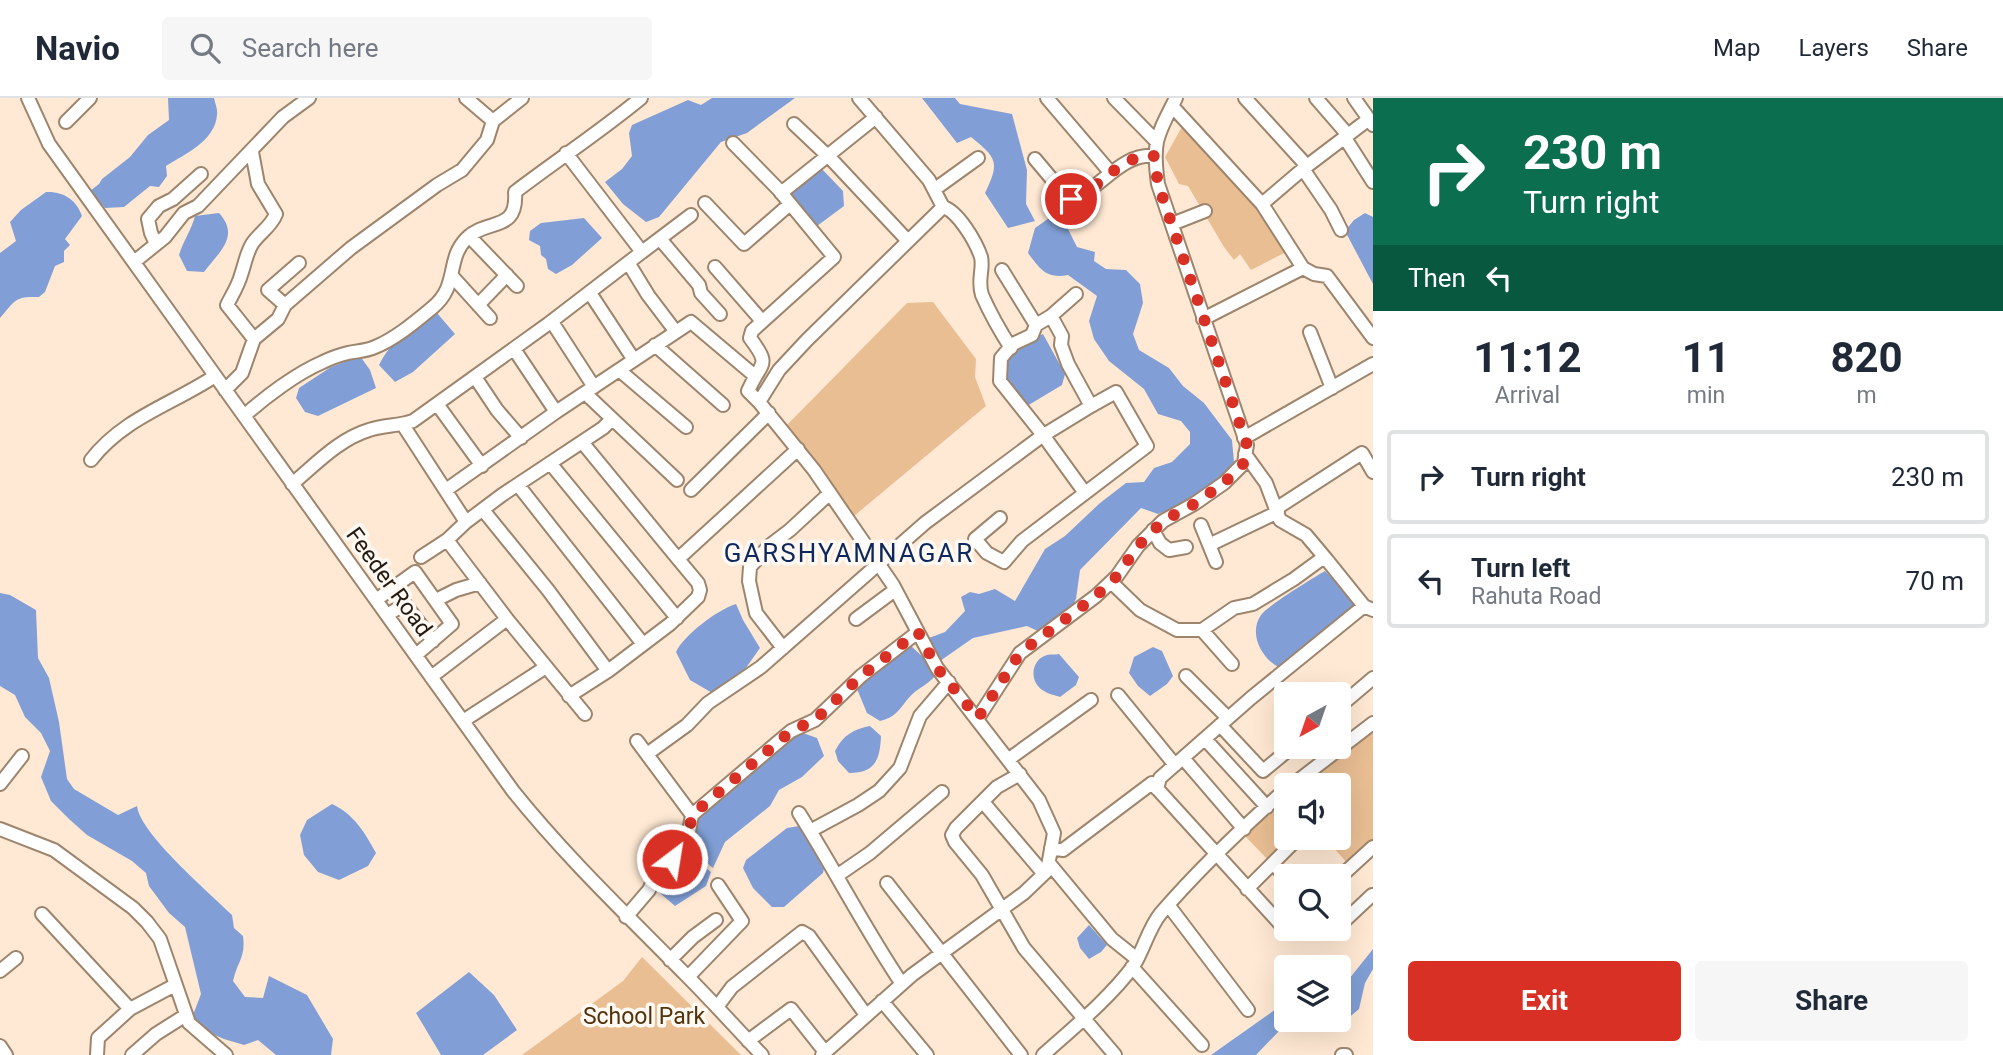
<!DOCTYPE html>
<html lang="en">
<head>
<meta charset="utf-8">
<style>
  :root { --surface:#fff; --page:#f6f6f7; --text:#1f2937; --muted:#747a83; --line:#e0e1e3; --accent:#d93025 }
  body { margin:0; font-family:Roboto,sans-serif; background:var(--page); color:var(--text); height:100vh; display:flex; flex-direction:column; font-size:26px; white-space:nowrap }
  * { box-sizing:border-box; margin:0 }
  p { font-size:23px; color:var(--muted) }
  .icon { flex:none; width:38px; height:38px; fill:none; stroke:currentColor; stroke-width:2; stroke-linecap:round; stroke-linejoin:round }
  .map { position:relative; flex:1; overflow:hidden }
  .drawer { display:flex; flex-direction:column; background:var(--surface); width:630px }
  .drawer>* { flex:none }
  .banner { background:#0b6e4f; color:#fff; overflow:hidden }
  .needle { width:46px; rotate:220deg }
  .buttons { position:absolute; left:1274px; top:584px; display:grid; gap:14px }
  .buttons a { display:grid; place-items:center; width:77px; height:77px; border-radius:7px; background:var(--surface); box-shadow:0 7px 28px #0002; font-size:35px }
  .pin { position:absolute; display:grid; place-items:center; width:60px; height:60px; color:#fff; margin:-30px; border:4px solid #fff; border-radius:50%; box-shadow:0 2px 7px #0007 }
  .me { position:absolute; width:77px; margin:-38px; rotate:31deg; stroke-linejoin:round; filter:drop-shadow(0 0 5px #0008) }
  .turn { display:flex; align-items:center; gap:24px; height:147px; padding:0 35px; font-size:32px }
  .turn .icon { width:91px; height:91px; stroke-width:2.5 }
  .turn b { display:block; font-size:49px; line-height:60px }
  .then { display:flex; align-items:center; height:66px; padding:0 35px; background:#0003; gap:14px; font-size:26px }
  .eta { display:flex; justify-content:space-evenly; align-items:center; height:119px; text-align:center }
  .eta b { font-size:42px; font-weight:700; line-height:49px }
  .primary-button { display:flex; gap:14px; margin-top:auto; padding:14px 35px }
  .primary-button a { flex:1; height:80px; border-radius:7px; background:var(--accent); color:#fff; font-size:28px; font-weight:700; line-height:80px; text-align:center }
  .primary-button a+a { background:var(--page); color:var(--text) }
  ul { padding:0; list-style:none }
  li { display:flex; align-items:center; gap:21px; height:94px; margin:0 14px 10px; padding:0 21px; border:4px solid var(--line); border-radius:7px }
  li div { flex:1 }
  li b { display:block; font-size:26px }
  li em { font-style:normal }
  header { display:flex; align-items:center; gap:42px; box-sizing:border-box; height:98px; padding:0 35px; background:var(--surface); border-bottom:2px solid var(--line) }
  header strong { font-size:33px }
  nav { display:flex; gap:38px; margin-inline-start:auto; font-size:24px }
  .search { width:490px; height:63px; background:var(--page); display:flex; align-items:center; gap:18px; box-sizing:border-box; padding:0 24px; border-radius:7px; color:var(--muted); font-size:26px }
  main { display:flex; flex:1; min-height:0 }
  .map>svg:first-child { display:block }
</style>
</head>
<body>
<header>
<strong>Navio</strong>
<div class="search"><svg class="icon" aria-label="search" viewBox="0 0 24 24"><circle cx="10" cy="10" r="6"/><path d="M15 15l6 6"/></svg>Search here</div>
<nav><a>Map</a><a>Layers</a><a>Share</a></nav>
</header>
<main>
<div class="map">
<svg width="1373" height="957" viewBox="0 0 1373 957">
  <rect width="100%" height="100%" fill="#ffe9d4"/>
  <path fill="#e9be93" d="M1183 27 1258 108 1288 153 1251 172 1240 156 1234 162 1224 149 1188 88 1179 86 1165 59Z
    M933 204 976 261 975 279 986 308 854 418 820 368 785 329 907 205Z
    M1373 632V744L1348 766 1325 740H1339V688H1298Z
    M1286 696V740H1296L1271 765 1244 737Z
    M642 859 741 957H522L623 883Z"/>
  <path fill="#819fd6" d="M168 0H214C215 5 218 12 217 17 215 43 185 56 166 68L167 78 159 89 150 88 124 109 105 110 90 93 99 86 102 81 130 59 148 37 169 22Z
    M712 0H795L747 35 721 44 659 119 646 124 623 106 605 84 622 71 632 58 629 35 632 27 688 2 701 7Z
    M922 0H955L960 6 1012 16 1027 72 1026 106 1035 123 1008 130 985 95C1000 64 997 60 971 39L957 45Z
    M821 70 843 93 844 108 817 128 805 119 788 96Z
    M46 94C63 93 77 102 82 118L65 141 70 147 64 153V164L55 168 45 194 39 199C14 198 15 203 0 220V155L16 143 10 124 21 112Z
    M219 115C240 138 220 153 204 174L187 173 179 157C183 143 191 133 195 118Z
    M1365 115 1373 119V186L1345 133 1354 122Z
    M1055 116 1069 120 1067 129 1077 149 1095 154 1094 163 1106 171 1126 172 1140 186 1143 205 1133 236 1139 252 1169 270 1183 288 1204 305 1232 342 1234 364 1220 382 1190 404 1158 416 1141 410 1080 472 1076 501 1070 512 1040 534 1027 528 973 540 940 563 926 541 945 534 965 513 961 499 970 494 979 496 995 491 1015 503 1045 451 1065 438 1100 405 1126 385 1144 384 1154 370 1172 364 1190 346V334L1181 323 1158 316 1144 291 1109 263 1094 241 1089 223 1097 198 1068 177C1046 181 1040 171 1028 155L1035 130Z
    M584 120 602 140 572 167 556 176 548 171 546 161 541 157 540 148 529 142 530 133 541 125Z
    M437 215 455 236 413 274 395 284 379 267C390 245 413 223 437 215Z
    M1043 236 1065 276 1062 287 1027 308C1013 296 1005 284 1004 264L1026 243Z
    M360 258 370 272 376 290 318 318 305 314 296 300 299 290 331 269Z
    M1325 473 1354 503V509L1278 569C1262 560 1248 536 1261 517 1267 508 1313 480 1325 473Z
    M0 495 10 497 36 512 38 560 49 580 59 624 67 681 74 691 118 717 137 708C140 736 210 795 232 817L234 830 243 838C246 859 237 864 233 883L245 899 263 900 269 878 307 897 333 941 331 957H276L258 942 244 947 224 941 205 933 193 917 201 896 185 829 169 815 149 788 146 775 132 763 87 737 69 721 51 703 41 679 50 653 41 635 25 619 15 597 0 588Z
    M736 506 743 522 760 550 743 574 730 581 714 596 690 582 676 554C684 537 717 512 736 506Z
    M909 546 925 561 935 578C929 585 923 588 916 593 901 605 901 618 880 623L867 615 857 591 868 576Z
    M1153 549 1162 553 1173 578 1167 586 1150 598 1138 588 1129 575 1134 559Z
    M1059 556 1079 579 1076 587 1060 599C1055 597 1048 596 1044 593 1029 585 1030 562 1047 557 1051 556 1055 557 1059 556Z
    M870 628 881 638C880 662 875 675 849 675L838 663 835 653C843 637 854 631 870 628Z
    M803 635 817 640 824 658 802 679 779 692 770 708 725 744 713 770 689 751 695 717 792 639Z
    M332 706C354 716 365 735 376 755L368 768 339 782 318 774 304 757 300 737 307 722Z
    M799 728 825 765 823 775 784 809H772L753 790 743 770 746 762 787 730Z
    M684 754 711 774 706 788 675 808 653 789 662 772Z
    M1089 827 1107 847 1101 854 1089 861 1080 850 1077 840Z
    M1373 851V871L1365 885 1359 911 1340 927 1333 922H1339V888L1349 881Z
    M469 874 494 897 517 932 483 957H441L416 915Z
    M1286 904V922H1304L1293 929 1280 932 1256 957H1211Z"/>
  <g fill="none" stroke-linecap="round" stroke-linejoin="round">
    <g stroke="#9d856d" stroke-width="16">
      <path id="minor" d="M28 0 49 46 513 693C566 759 626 816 685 876 711 902 736 930 762 957
        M466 0 493 23 522 0
        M859 0 929 82 943 109C958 113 976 144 981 159 984 171 977 182 982 197 990 215 1000 233 1011 250
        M1047 0 1110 74
        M1114 0 1156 43
        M1245 0 1307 68
        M1316 0 1348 37
        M1354 0 1373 27
        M1172 8 1262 106 1303 170 1203 221
        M66 24 90 0
        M794 26 832 62 908 143
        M1345 40 1373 84
        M733 45 778 91 834 159 752 233 750 240C772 269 761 263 748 293L759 304 779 272 807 242 943 109
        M252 54 258 86 276 116C271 129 259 135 252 146 246 156 245 166 241 177 238 188 232 197 227 207L254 241
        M566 55 642 154 691 117
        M1035 61 1066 98 1071 101C1101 92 1120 55 1154 58
        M1303 71 1331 112 1341 132
        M935 91 978 60
        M781 95 876 19
        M705 105 744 146 790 106
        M1262 106 1303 71 1369 21
        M1172 126 1205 113
        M469 138 517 188
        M660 141 699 187 701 195 720 216
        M156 146 151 135 148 121 159 108 173 101 201 76
        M134 164 165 139 184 115 198 108 283 19 309 0
        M629 166 648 197 676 234
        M715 169 762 223
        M1303 170 1314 176 1327 178 1373 240
        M1002 172 1036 227 1032 237 1013 246 1001 260 1000 283 1043 337 1085 395
        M452 178 490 220
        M590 195 634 262
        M285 207 268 192 299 165
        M478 207 507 177
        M1051 218 1076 196
        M552 224 594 289
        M1310 234 1332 290
        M655 247 723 307
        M514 251 556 314
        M619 272 686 329
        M475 279 497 312 521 340
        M225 292 242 275 254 241 278 221 285 207 351 150 437 87 462 72 487 42 493 23
        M585 295 677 382
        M759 304 814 372 893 487 937 570 1039 702 1054 735 1047 773 1024 795 912 877 822 957
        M437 306 482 368
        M244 318C265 299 297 275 323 264 331 260 340 257 348 255 357 253 367 253 375 249 395 241 415 224 432 210 460 187 445 162 467 140 487 120 518 135 515 94 557 62 601 33 641 0
        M403 327 466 424 447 442 421 459
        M1244 340 1373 266
        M1245 356 1266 385 1280 422 1306 437 1327 462
        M91 362C123 320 173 306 215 278
        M550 365 677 520
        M292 386C316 366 339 341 369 332 384 327 399 328 413 323L548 226 642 154
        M518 387 643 546
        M446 392 556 314 691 224 755 278
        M691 392 769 315
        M1277 410 1362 355 1373 374
        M483 412 548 492 608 573
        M1000 420 975 441 987 455 1004 464 1022 443 1147 348 1116 294 1091 308
        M466 424 502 397 603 330 612 321
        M1201 427 1216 464
        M1153 432 1160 445 1169 452 1186 449
        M447 442 507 521 585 616
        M1209 447 1278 414
        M678 461 798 351
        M1111 484 1140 512 1177 532H1202L1234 510 1253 506 1294 481 1320 462H1327L1364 508 1373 512
        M376 502 415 474 452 526 416 557
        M436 502 456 492 480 485
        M387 517 405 506 433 543
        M856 521 895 492
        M1202 532 1232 566
        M783 550 756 515 749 483 750 469 769 448 790 432 830 395
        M1186 578 1228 620
        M431 579 507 521
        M1118 597 1175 667
        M569 598 608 573 670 526 698 499 700 492 698 485 678 461 582 344
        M1339 609 1373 580
        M978 620 1020 555 1096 498 1117 478 1138 448 1163 423 1194 406 1224 385 1244 365 1247 347 1158 86C1152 43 1157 38 1176 0
        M463 623 546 569
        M1220 627 1263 673 1292 649
        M1205 641 1267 709
        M647 656 687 627 708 605 761 569 925 425 1042 338 1091 308 1068 266 1061 247 1062 238 1051 218 1036 227
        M1183 660 1244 731
        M1009 661 1091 602
        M1020 676 997 689 956 730 952 737 955 744 982 777 1024 850 1115 957
        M0 686 22 658
        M1291 688 1373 625
        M1157 691 1160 680 1251 600 1364 508
        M983 704 1044 776
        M799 715C835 772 865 831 902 886
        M692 717 791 633 815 622 861 578 918 534
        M0 731 54 752 133 810 147 824 160 841 189 925 226 957
        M810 733 858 707 879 693 900 670 920 618 949 584
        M1051 750 1063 752 1152 685 1283 829 1286 826
        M1049 765 1112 841 1137 861
        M1273 765 1286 780
        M838 777 870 755 942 694
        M1339 780 1373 749
        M887 785 1021 957
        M1247 791 1298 740
        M1169 808 1248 912
        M42 816 130 911
        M626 819 649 792 658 772 686 750 692 717 637 643
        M1339 828 1372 797
        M670 862 693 839 716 822
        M1132 869 1202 947
        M0 873 16 860
        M688 879 742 823 718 787
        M882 903 927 957
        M717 909 732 889 802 834 809 838 866 917
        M748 943 791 911 825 954
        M0 948 6 957
        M97 957 98 940 130 911 175 887
        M132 957 156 936 186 917
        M1043 957C1071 932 1112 898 1134 867 1144 851 1149 829 1161 815 1199 771 1242 730 1286 691
        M1342 957H1346"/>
    </g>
    <use href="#minor" stroke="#fff" stroke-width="12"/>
  </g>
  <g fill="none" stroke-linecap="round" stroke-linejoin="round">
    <path stroke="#d93025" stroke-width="12" stroke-dasharray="0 21.6" d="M672 761 686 750 692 717 791 633 815 622 861 578 918 534 937 570 978 620 1020 555 1096 498 1117 478 1138 448 1163 423 1194 406 1224 385 1244 365 1247 347 1158 86 1154 58C1120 55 1101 92 1071 101"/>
  </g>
  <g text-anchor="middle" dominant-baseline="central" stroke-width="7" stroke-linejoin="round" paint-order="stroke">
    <g font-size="23" fill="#231910" stroke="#fff9f4">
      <text transform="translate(389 484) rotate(54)">Feeder Road</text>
    </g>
    <g font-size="23" fill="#54330b" stroke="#fff9f4">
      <text x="644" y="918">School Park</text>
    </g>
    <g font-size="26" letter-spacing="2" fill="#0d285c" stroke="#fff9f4">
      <text x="849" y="455">GARSHYAMNAGAR</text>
    </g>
  </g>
</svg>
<div class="buttons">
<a><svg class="needle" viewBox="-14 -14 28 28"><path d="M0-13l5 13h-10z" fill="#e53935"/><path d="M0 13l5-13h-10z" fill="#747a83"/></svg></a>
<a><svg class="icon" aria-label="sound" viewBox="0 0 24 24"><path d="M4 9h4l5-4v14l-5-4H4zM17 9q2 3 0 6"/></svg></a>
<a><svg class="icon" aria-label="search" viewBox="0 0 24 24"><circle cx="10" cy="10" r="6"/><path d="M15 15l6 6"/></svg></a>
<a><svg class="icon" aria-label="layers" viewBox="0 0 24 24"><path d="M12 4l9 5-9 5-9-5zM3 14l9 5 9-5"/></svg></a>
</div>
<div class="pin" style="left:1071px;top:101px;background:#d93025"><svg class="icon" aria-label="arrive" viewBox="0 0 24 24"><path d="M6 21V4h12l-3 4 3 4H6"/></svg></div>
<svg class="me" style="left:672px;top:761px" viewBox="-20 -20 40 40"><circle r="17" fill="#d93025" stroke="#fff" stroke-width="3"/><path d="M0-11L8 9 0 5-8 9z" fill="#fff"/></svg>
</div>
<section class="drawer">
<div class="banner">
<div class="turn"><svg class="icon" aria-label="right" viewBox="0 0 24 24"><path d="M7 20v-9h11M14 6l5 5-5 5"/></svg><div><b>230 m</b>Turn right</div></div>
<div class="then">Then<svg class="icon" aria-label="left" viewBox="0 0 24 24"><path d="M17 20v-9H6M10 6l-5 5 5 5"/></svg></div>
</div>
<div class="eta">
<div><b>11:12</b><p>Arrival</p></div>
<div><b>11</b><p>min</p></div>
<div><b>820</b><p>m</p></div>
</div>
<ul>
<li><svg class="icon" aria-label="right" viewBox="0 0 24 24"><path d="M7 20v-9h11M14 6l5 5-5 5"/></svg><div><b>Turn right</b></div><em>230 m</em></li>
<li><svg class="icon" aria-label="left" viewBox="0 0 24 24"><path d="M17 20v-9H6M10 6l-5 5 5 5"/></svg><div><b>Turn left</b><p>Rahuta Road</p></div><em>70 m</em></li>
</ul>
<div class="primary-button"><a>Exit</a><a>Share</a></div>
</section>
</main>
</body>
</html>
